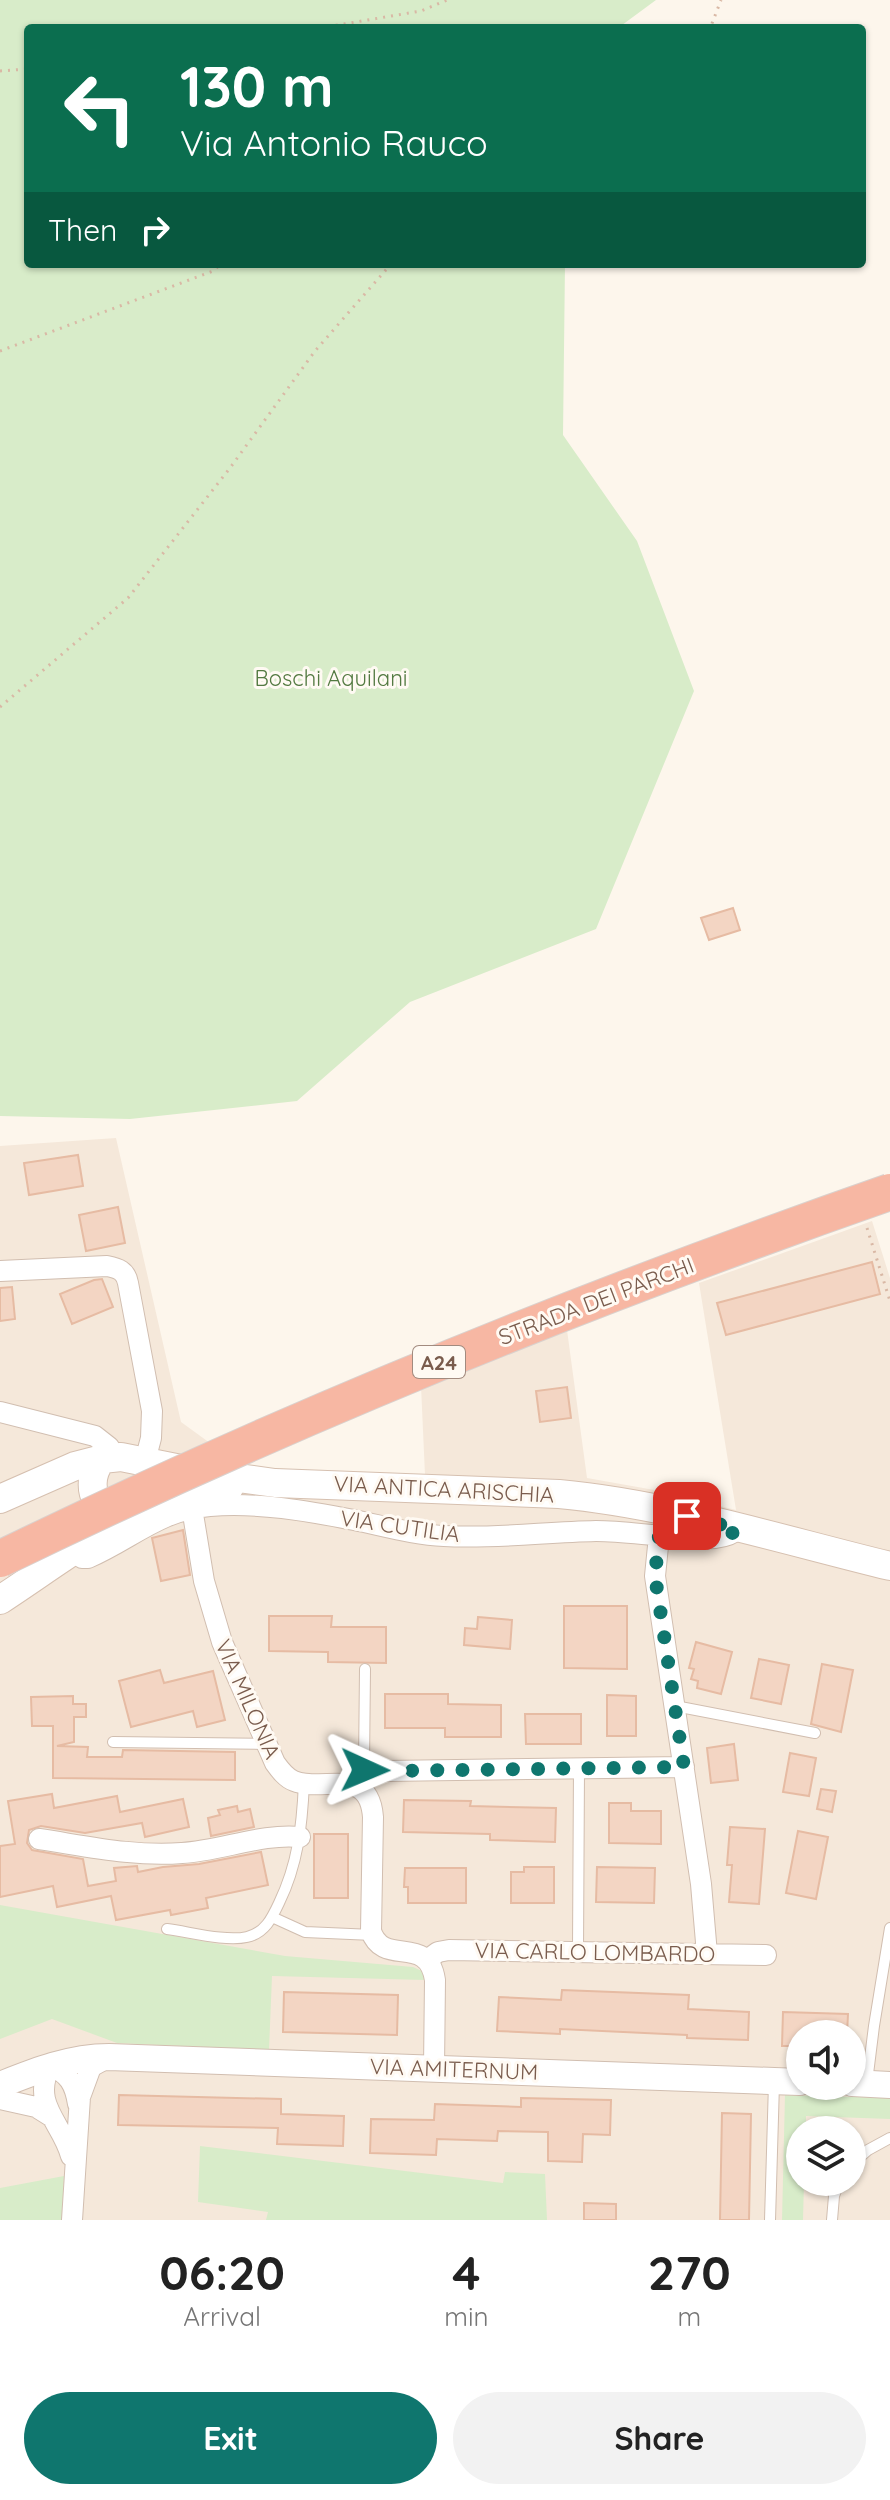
<!DOCTYPE html>
<html lang="en">
<head>
<meta charset="utf-8">
<style>
  :root { --surface:#fff; --page:#f2f2f2; --text:#222; --muted:#767676; --accent:#0f766e }
  body { margin:0; font-family:Quicksand,sans-serif; background:var(--page); color:var(--text); height:100vh; display:flex; flex-direction:column; font-size:30px; white-space:nowrap }
  * { box-sizing:border-box; margin:0 }
  p { font-size:26px; color:var(--muted) }
  .icon { flex:none; width:44px; height:44px; fill:none; stroke:currentColor; stroke-width:2; stroke-linecap:round; stroke-linejoin:round }
  .map { position:relative; height:2220px; overflow:hidden }
  .details { display:flex; flex-direction:column; background:var(--surface); flex:1 }
  .details>* { flex:none }
  .guide { position:absolute; left:24px; top:24px; width:842px; height:244px; border-radius:8px; box-shadow:0 2px 6px #0004; background:#0b6e4f; color:#fff; overflow:hidden }
  .fabs { position:absolute; left:786px; top:2020px; display:grid; gap:16px }
  .fabs a { display:grid; place-items:center; width:80px; height:80px; border-radius:50%; background:var(--surface); box-shadow:0 2px 6px #0004; font-size:40px }
  .pin { position:absolute; display:grid; place-items:center; width:68px; height:68px; color:#fff; margin:-34px; border-radius:16px; box-shadow:0 4px 12px #0006 }
  .me { position:absolute; width:88px; margin:-44px; rotate:91deg; stroke-linejoin:round; filter:drop-shadow(0 0 6px #0008) }
  .turn { display:flex; align-items:center; gap:28px; height:168px; padding:0 24px; font-size:36px }
  .turn .icon { width:104px; height:104px; stroke-width:2.5 }
  .turn b { display:block; font-size:56px; line-height:68px }
  .then { display:flex; align-items:center; height:76px; padding:0 24px; background:#0003; gap:16px; font-size:30px }
  .eta { display:flex; justify-content:space-evenly; align-items:center; height:136px; text-align:center }
  .eta b { font-size:48px; font-weight:700; line-height:56px }
  .action { display:flex; gap:16px; margin-top:auto; padding:16px 24px }
  .action a { flex:1; height:92px; border-radius:48px; background:var(--accent); color:#fff; font-size:32px; font-weight:700; line-height:92px; text-align:center }
  .action a+a { background:var(--page); color:var(--text) }
  .map>svg:first-child { display:block }
</style>
</head>
<body>
<div class="map">
<svg width="890" height="2220" viewBox="0 0 890 2220">
  <rect width="100%" height="100%" fill="#fdf6ec"/>
  <path fill="#f5e8da" fill-rule="evenodd" d="M116 1138 181 1422 243 1467 425 1475 421 1386 567 1330 587 1478 660 1491 736 1510 699 1283 872 1221 890 1278V2220H0V1146ZM800 2034H852V2086H800ZM800 2130H852V2182H800Z"/>
  <path fill="#d8ecc9" d="M0 0H656L618 28H28V264H565L563 435 637 541 694 691 596 929 410 1002 297 1101 130 1119 0 1116Z
    M0 1905 285 1956 413 1967 422 1971 426 1980 272 1976 269 2050 117 2043 52 2019 0 2039Z
    M785 2095 890 2098V2119L806 2116V2130H800V2182H804L803 2220H782Z
    M200 2146 503 2183 505 2172 545 2174 547 2220H266L268 2212 198 2202Z
    M64 2176 62 2220H0V2188Z"/>
  <path fill="#f3d5c3" stroke="#e6bba3" stroke-width="2" d="M733 908 740 930 709 940 701 918Z
    M78 1155 83 1186 29 1195 24 1163Z
    M118 1207 125 1243 86 1251 79 1215Z
    M872 1262 880 1294 726 1335 717 1303Z
    M102 1279 113 1307 72 1324 60 1294 94 1280Z
    M12 1287 15 1319 0 1321V1288Z
    M567 1387 571 1418 540 1422 536 1391Z
    M183 1530 190 1575 161 1581 152 1538Z
    M564 1606H627V1669L564 1668Z
    M269 1616H332L331 1627H386V1663L328 1662V1652L269 1651Z
    M478 1617 512 1620 510 1649 464 1645 465 1628 477 1629Z
    M696 1642 732 1652 721 1694 697 1688 698 1681 691 1679 694 1669 689 1668Z
    M759 1659 789 1665 781 1704 751 1698Z
    M822 1664 853 1670 841 1732 811 1724Z
    M160 1670 164 1683 213 1671 225 1720 197 1727 193 1711 131 1727 119 1681Z
    M385 1694H448V1704L501 1705V1737H445V1728H385Z
    M607 1695 636 1696V1736H607Z
    M73 1696V1704H86V1717H74V1742L57 1746 88 1747 87 1757H122L123 1750 235 1752V1780L53 1778V1726H32L31 1697Z
    M525 1714H581V1744H526Z
    M734 1744 738 1780 711 1783 707 1748Z
    M790 1753 816 1758 809 1796 783 1792Z
    M821 1789 836 1791 832 1812 817 1809Z
    M52 1794 54 1808 117 1796 120 1812 183 1799 189 1827 145 1837 142 1823 85 1833 41 1826 29 1830 27 1843 32 1850 83 1859 88 1886 116 1881 114 1868 137 1866 138 1872 163 1867 199 1864 261 1852 268 1885 206 1898 208 1908 171 1915 170 1910 116 1920 111 1896 57 1907 53 1886 0 1897V1846L15 1844 8 1801Z
    M404 1800 471 1801 470 1806 556 1808 555 1842 490 1840V1834L403 1832Z
    M609 1803H631V1811H661V1844L609 1843Z
    M237 1806 238 1812 250 1809 254 1827 211 1836 208 1818 220 1815 218 1810Z
    M730 1827 765 1829 759 1904 729 1902 732 1865H727Z
    M798 1831 828 1837 816 1899 786 1893Z
    M314 1834H348V1898H314Z
    M524 1867H554V1903H511V1872H524Z
    M597 1867 655 1868 654 1903 596 1902Z
    M405 1868H466V1903H408V1887H404Z
    M562 1990 689 1995 688 2009 749 2012 748 2040 687 2038V2035L560 2029V2034L497 2031 499 1997 561 2000Z
    M284 1992 398 1995 397 2035 283 2032Z
    M783 2012 848 2014 847 2034H800V2046H782Z
    M119 2095 281 2099V2114L344 2116 343 2146 277 2144 278 2128 118 2125Z
    M521 2098 611 2100 610 2135 583 2134 582 2162 548 2161V2132L498 2131 497 2141 437 2139 436 2155 370 2153 371 2119 434 2120 435 2104 521 2107Z
    M722 2113 751 2114 749 2220H720Z
    M584 2203 616 2204V2220H584Z"/>
  <g fill="none" stroke-linecap="round" stroke-linejoin="round">
    <g stroke="#d1beb0" stroke-width="12">
      <path id="service" d="M365 1669 364 1764 368 1775
        M675 1706 815 1733
        M113 1742 266 1744
        M272 1917 305 1932 373 1935
        M167 1929C190 1932 226 1942 247 1937 265 1933 272 1918 279 1903 298 1864 302 1826 304 1783
        M578 1951 579 1768
        M867 2082 874 2026 890 1928
        M852 2164 868 2150 890 2138
        M770 2220 774 2083
        M832 2220 834 2196 839 2182"/>
    </g>
    <g stroke="#d1beb0" stroke-width="22">
      <path id="minor" d="M0 1271 107 1266C118 1268 126 1271 128 1283L152 1411 151 1438 145 1461
        M0 1412 95 1436 109 1447 114 1457
        M192 1508 204 1581 222 1642 275 1763C280 1770 286 1778 294 1781 324 1793 369 1765 373 1817L371 1931C383 1968 428 1933 435 1980L434 2068
        M659 1536 655 1576 701 1884 707 1954
        M74 1552 82 1558H88C132 1539 159 1510 210 1506 257 1502 308 1511 354 1520 384 1526 414 1535 444 1536 494 1539 545 1532 596 1531 624 1531 652 1536 680 1537 698 1538 725 1542 738 1529
        M357 1787 365 1776 385 1771 684 1767
        M39 1839C86 1846 135 1857 182 1853 220 1851 263 1833 300 1837
        M427 1960 438 1952 449 1950 766 1955
        M0 2099 36 2107 52 2117
        M71 2156C62 2122 31 2105 50 2066 69 2073 75 2085 78 2104
        M72 2220 80 2097 91 2067 109 2057"/>
    </g>
    <g stroke="#d1beb0" stroke-width="28">
      <path id="tertiary" d="M852 2083 890 2085
        M0 2085C35 2071 70 2057 109 2057L800 2082"/>
    </g>
    <g stroke="#d6c0b0" stroke-width="30">
      <path id="secondary" d="M102 1459C85 1480 92 1509 117 1520
        M0 1499 75 1466 102 1459 121 1457 201 1473 275 1483 559 1494C668 1504 783 1540 890 1566
        M0 1600C75 1551 138 1497 230 1486"/>
    </g>
    <path stroke="#d9b8a5" stroke-width="3" stroke-dasharray="2 6" stroke-linecap="butt" d="M320 28 421 11 447 0
      M706 28 711 26 721 0
      M0 71 28 69
      M0 351 213 271 221 264
      M0 707 128 598 230 468 315 351 391 264
      M867 1228 890 1301"/>
    <use href="#service" stroke="#fff" stroke-width="10"/>
    <use href="#minor" stroke="#fff" stroke-width="20"/>
    <use href="#tertiary" stroke="#fff" stroke-width="26"/>
    <use href="#secondary" stroke="#fff" stroke-width="28"/>
    <g stroke="#dad1cd" stroke-width="38" stroke-linecap="butt">
      <path id="motorway-bridge" d="M0 1559C289 1418 586 1298 890 1192"/>
    </g>
    <use href="#motorway-bridge" stroke="#f7b7a3" stroke-width="36"/>
  </g>
  <g fill="none" stroke-linecap="round" stroke-linejoin="round">
    <path stroke="#0f766e" stroke-width="14" stroke-dasharray="0 25.2" d="M365 1770 368 1775 385 1771 684 1767 655 1576 659 1536C679 1539 724 1543 738 1529L687 1516"/>
  </g>
  <g text-anchor="middle" dominant-baseline="central" stroke-width="6" stroke-linejoin="round" paint-order="stroke">
    <rect fill="#fffaf3" stroke="#a28b7f" stroke-width="2" x="413" y="1346" width="52" height="32" rx="6"/>
    <g font-size="20" font-weight="bold" fill="#7a5c4d">
      <text x="439" y="1362">A24</text>
    </g>
    <g font-size="22" fill="#537a41" stroke="#fffaf3">
      <text x="331" y="678">Boschi Aquilani</text>
    </g>
    <g font-size="22" fill="#7a5c4d" stroke="#fffaf3">
      <text transform="translate(596 1301) rotate(-21)">STRADA DEI PARCHI</text>
      <text transform="translate(444 1489) rotate(3)">VIA ANTICA ARISCHIA</text>
      <text transform="translate(400 1526) rotate(8)">VIA CUTILIA</text>
      <text transform="translate(248 1699) rotate(66)">VIA MILONIA</text>
      <text transform="translate(595 1952) rotate(1)">VIA CARLO LOMBARDO</text>
      <text transform="translate(454 2069) rotate(2)">VIA AMITERNUM</text>
    </g>
  </g>
</svg>
<div class="fabs">
<a><svg class="icon" aria-label="sound" viewBox="0 0 24 24"><path d="M4 9h4l5-4v14l-5-4H4zM17 9q2 3 0 6"/></svg></a>
<a><svg class="icon" aria-label="layers" viewBox="0 0 24 24"><path d="M12 4l9 5-9 5-9-5zM3 14l9 5 9-5"/></svg></a>
</div>
<div class="pin" style="left:687px;top:1516px;background:#d93025"><svg class="icon" aria-label="arrive" viewBox="0 0 24 24"><path d="M6 21V4h12l-3 4 3 4H6"/></svg></div>
<svg class="me" style="left:365px;top:1770px" viewBox="-20 -20 40 40"><path d="M0-17L14 15 0 8-14 15z" fill="#0f766e" stroke="#fff" stroke-width="4"/></svg>
<div class="guide">
<div class="turn"><svg class="icon" aria-label="left" viewBox="0 0 24 24"><path d="M17 20v-9H6M10 6l-5 5 5 5"/></svg><div><b>130 m</b>Via Antonio Rauco</div></div>
<div class="then">Then<svg class="icon" aria-label="right" viewBox="0 0 24 24"><path d="M7 20v-9h11M14 6l5 5-5 5"/></svg></div>
</div>
</div>
<section class="details">
<div class="eta">
<div><b>06:20</b><p>Arrival</p></div>
<div><b>4</b><p>min</p></div>
<div><b>270</b><p>m</p></div>
</div>
<div class="action"><a>Exit</a><a>Share</a></div>
</section>
</body>
</html>
